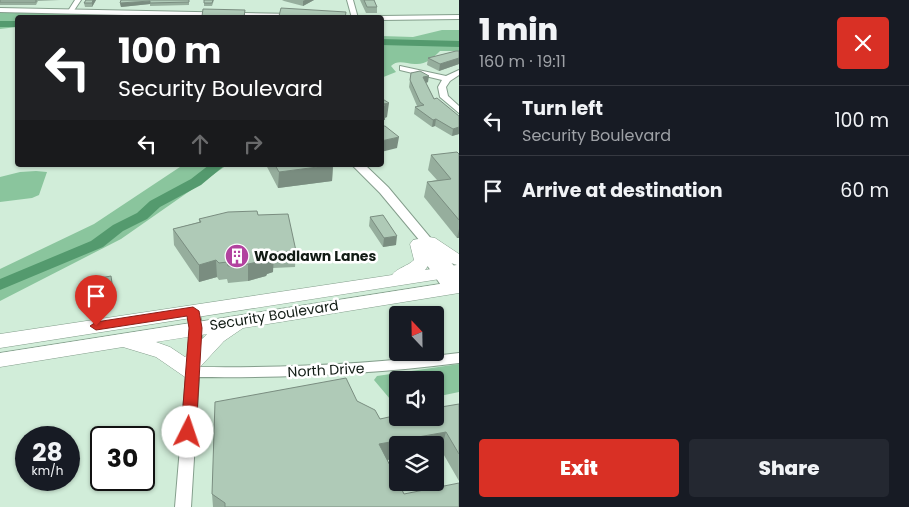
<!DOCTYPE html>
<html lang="en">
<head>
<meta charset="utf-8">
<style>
  :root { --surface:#171b24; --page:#242831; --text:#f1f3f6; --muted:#9ea1a6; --line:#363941; --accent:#d93025 }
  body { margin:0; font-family:Poppins,sans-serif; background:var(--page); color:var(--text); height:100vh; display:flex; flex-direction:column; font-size:19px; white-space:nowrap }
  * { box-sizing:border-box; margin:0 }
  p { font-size:16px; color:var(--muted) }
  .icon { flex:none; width:28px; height:28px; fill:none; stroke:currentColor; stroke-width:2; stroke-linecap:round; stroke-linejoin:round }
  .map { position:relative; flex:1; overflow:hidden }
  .side { display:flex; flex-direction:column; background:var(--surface); width:450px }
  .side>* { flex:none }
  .banner { position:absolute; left:15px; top:15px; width:369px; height:152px; border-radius:5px; box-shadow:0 1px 4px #0004; background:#202124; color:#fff; overflow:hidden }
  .needle { width:32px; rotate:338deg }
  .controls { position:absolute; left:389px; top:306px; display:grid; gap:10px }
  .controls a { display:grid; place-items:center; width:55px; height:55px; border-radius:5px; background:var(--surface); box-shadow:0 1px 4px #0004; font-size:25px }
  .speed { position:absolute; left:15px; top:426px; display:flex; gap:10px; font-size:25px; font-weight:700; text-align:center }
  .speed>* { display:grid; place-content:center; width:65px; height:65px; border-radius:50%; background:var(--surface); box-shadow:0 1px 4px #0004; line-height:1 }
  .speed small { font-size:12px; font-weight:400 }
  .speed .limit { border:2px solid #111; border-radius:8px; background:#fff; color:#111 }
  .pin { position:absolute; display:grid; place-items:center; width:42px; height:42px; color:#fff; margin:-51px -21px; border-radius:50% 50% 50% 0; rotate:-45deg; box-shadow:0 0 5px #0007 }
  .pin .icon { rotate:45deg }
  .me { position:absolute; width:55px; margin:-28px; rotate:4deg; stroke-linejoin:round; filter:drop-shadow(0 0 4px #0008) }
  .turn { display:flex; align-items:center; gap:18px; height:105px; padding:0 20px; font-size:22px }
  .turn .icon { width:65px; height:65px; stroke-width:2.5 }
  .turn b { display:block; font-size:35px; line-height:42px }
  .lanes { display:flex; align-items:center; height:48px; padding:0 20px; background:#0003; justify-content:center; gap:25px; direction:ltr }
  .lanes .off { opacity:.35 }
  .round { display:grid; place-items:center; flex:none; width:52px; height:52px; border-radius:5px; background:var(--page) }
  .head { display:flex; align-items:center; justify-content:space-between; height:85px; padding:0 20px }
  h1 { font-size:30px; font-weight:800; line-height:38px }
  .action { display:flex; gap:10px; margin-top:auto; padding:10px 20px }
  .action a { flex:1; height:58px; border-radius:5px; background:var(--accent); color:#fff; font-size:20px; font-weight:800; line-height:58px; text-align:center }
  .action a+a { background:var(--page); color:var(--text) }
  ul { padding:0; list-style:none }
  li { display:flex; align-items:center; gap:15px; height:70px; padding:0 20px; border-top:1px solid var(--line) }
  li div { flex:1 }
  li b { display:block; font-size:19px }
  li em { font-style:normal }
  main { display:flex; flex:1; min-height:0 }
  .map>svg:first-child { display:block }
</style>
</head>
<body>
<main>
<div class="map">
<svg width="459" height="507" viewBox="0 0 459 507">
  <rect width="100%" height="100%" fill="#d1edd9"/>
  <path fill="#8ac59d" d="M0 11 121 12 119 17 18 18 17 27 0 29Z
    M442 30H459V51H440C433 58 425 65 415 64 406 64 398 59 391 66L396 72 381 78V36L413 37Z
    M183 165H227L121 239 0 301V269L94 224Z
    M36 171 47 172 39 195 32 198 0 202V177L20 172Z
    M459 364V392L435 397V380H398L397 402 390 399 374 380 377 376Z"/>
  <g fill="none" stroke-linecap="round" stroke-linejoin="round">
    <path fill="#549a6e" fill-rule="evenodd" d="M0 21H18V27H0Z
      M381 39 459 41V47L381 45Z
      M209 165H225L201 185 160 207 147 219 123 231 103 247 0 290V279L91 241 113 225 137 213 150 201 191 179Z"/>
    <g stroke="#849e8c" stroke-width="2">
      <path id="minor" d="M75 0H81L73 12H69L68 11Z
        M347 0H353L358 18H352Z
        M400 66 446 76 459 70V75L450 81 446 87 448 96 459 106V113L440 97 438 87 442 80 400 70Z
        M193 307 197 308C206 325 201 349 200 367 287 368 373 364 459 353V363C373 374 286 378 199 377L191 507H175L190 328 187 311 189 308Z"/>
    </g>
    <g stroke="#849e8c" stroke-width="2">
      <path id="tertiary" d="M0 8 296 14 300 16 250 18 0 12Z
        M459 15V19L381 20V18H377L381 16Z
        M352 165H365L388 187 459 272V287L456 286 457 288 455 291H445L413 245 420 241 380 193Z"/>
    </g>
    <g stroke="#849e8c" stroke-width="1">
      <path id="primary" d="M429 237 435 238 459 254V276L0 348V334L392 275C397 268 408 266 414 260L410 244 413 240ZM429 250 442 260 457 265 425 270 432 260Z
        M459 281V293L243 328 224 341 200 367 203 372 199 377 192 380 185 377 156 357 123 347 0 367V353ZM207 334 185 357 170 347 156 342Z"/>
    </g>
    <use href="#minor" fill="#fff" fill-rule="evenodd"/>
    <use href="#tertiary" fill="#fff" fill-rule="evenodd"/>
    <use href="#primary" fill="#fff" fill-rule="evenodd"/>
  </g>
  <path fill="#96ae9d" d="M0 0H60L38 1 36 5H0Z
    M86 0H96L92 7H85L84 3Z
    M189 0V5L150 6V4L121 7 120 3Z
    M204 0H214L212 6H204Z
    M282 0H314L303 6 284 1Z
    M360 0H374L377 7V13H366Z
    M245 10V18H202V16Z
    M279 16 345 18H279Z
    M459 51V64L439 71 427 65 428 58Z
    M411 73 428 82 426 83 434 99 459 116V134L452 136 435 126 432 127 414 114 415 107 417 106 409 87Z
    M459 154V238H457L424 197 427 182 437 180 428 170 431 155Z
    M266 165H333L332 181 278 188Z
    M258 215 296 251 295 267 273 268V272L267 274 266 276 248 281 228 283 227 279 219 280 217 277 199 282 174 245 173 229 199 222V219Z
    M370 217 396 245 383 247 369 226Z
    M357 401 380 419 459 404V481L441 450 435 451V445L398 458 387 460 404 494 459 507H213L212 494Z"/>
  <path fill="#7a8d80" d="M93 0H96L92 7V3Z
    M305 0H314L303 6V1Z
    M150 1V4L121 7 120 3Z
    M459 58V64L439 71 440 64Z
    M429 76 428 82 422 84 423 77Z
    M389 103 387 117 385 118V120H381V107L384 104Z
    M436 119 435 126 432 127 433 120Z
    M459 127V134L452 136 453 129Z
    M399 137 397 148 381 152V141Z
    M333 165 332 181 278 188 279 172Z
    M459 229V238H457Z
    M397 236 396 245 383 247 384 238Z
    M274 255 273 272 267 274 266 276 248 281V264Z
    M216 260 217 277 199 282V265Z
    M113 290 114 299 103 300 101 292Z
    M446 432 441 450 435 451V445H398V458L376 462 379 444Z"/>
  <path fill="#afcab7" stroke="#7a8d80" d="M0 0H36V2H0Z
    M86 0H93L92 3H84Z
    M121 0H189V2L150 3V1L120 3Z
    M204 0H213L212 3H204Z
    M364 0H374L377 7H367Z
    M281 8 346 12 345 18H316L279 16Z
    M203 9 245 10 244 17 202 16Z
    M456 51H459V58L440 64 428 58Z
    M420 71 429 76 423 77 434 99 437 98 459 116V127L453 129 436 119 433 120 415 107 424 105 420 102 410 80 411 73Z
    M381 98 389 103 384 104 387 105 381 107Z
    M381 126H385L399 137 381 141Z
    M457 152 459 154V220L427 182 451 179 431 155Z
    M275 165H333L279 172Z
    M257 211 258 215 288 214 296 251 274 252V255L268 257 267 260 248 264 228 266 227 262 219 263 216 260 199 265 173 229 201 222 199 219 228 212Z
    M383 215 397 236 384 238 370 217Z
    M111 276 113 290 101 292 100 278Z
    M346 378 357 401 375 410 380 419 398 415V418H435V408L459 404V454L446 432 379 444 398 481V482L404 494 459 483V507H225V503L212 494 215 402Z"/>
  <path fill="#d93025" stroke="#8d1f18" d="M193 307 199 311 202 328 196 432 193 436 188 438 183 436 181 432 189 328 187 316 96 330 90 326 96 322Z"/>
  <defs>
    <g id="building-disc" transform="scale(1.25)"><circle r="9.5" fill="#b2429f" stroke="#fff"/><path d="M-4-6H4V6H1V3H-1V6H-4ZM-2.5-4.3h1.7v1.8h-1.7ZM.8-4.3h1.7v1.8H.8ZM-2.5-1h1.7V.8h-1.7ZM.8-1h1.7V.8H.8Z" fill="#fff"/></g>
  </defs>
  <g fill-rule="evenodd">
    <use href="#building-disc" x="237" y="256"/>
  </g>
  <g text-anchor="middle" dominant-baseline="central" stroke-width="5" stroke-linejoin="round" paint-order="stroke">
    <g font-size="14" font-weight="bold" fill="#111b14" stroke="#fff" text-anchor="start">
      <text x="254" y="256">Woodlawn Lanes</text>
    </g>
    <g font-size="14" fill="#111b14" stroke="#fff">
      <text transform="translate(274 315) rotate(-9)">Security Boulevard</text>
      <text transform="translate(326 370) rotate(-3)">North Drive</text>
    </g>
  </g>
</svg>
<div class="controls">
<a><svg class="needle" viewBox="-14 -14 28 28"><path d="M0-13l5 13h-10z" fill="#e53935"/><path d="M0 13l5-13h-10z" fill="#9ea1a6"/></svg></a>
<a><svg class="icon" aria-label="sound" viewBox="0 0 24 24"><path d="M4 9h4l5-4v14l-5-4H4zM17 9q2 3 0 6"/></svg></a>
<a><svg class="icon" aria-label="layers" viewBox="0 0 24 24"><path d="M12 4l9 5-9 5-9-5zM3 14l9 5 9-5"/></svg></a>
</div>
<div class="speed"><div>28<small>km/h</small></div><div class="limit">30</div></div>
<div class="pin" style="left:96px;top:326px;background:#d93025"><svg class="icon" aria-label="arrive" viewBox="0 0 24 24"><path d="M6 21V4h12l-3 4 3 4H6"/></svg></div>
<svg class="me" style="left:188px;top:432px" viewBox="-20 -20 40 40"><circle r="19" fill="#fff"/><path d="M0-13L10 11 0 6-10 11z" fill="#d93025"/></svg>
<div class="banner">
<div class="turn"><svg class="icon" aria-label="left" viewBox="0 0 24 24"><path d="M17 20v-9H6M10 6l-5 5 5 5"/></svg><div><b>100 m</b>Security Boulevard</div></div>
<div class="lanes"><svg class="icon" aria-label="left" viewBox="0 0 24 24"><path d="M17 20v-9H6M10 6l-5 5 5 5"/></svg><svg class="icon off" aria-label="ahead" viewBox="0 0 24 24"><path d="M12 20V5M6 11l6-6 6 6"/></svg><svg class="icon off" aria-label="right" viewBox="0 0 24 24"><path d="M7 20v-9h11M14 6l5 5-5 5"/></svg></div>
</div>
</div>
<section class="side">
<div class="head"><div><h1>1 min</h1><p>160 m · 19:11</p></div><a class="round" style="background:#d93025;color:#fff"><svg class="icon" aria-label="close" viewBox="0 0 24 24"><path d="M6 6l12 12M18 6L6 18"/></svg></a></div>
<ul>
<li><svg class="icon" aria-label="left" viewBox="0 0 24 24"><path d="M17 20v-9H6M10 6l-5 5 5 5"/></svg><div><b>Turn left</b><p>Security Boulevard</p></div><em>100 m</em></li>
<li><svg class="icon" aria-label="arrive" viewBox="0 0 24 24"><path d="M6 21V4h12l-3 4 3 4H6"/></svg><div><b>Arrive at destination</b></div><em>60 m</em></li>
</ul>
<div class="action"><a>Exit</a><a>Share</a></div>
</section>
</main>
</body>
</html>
